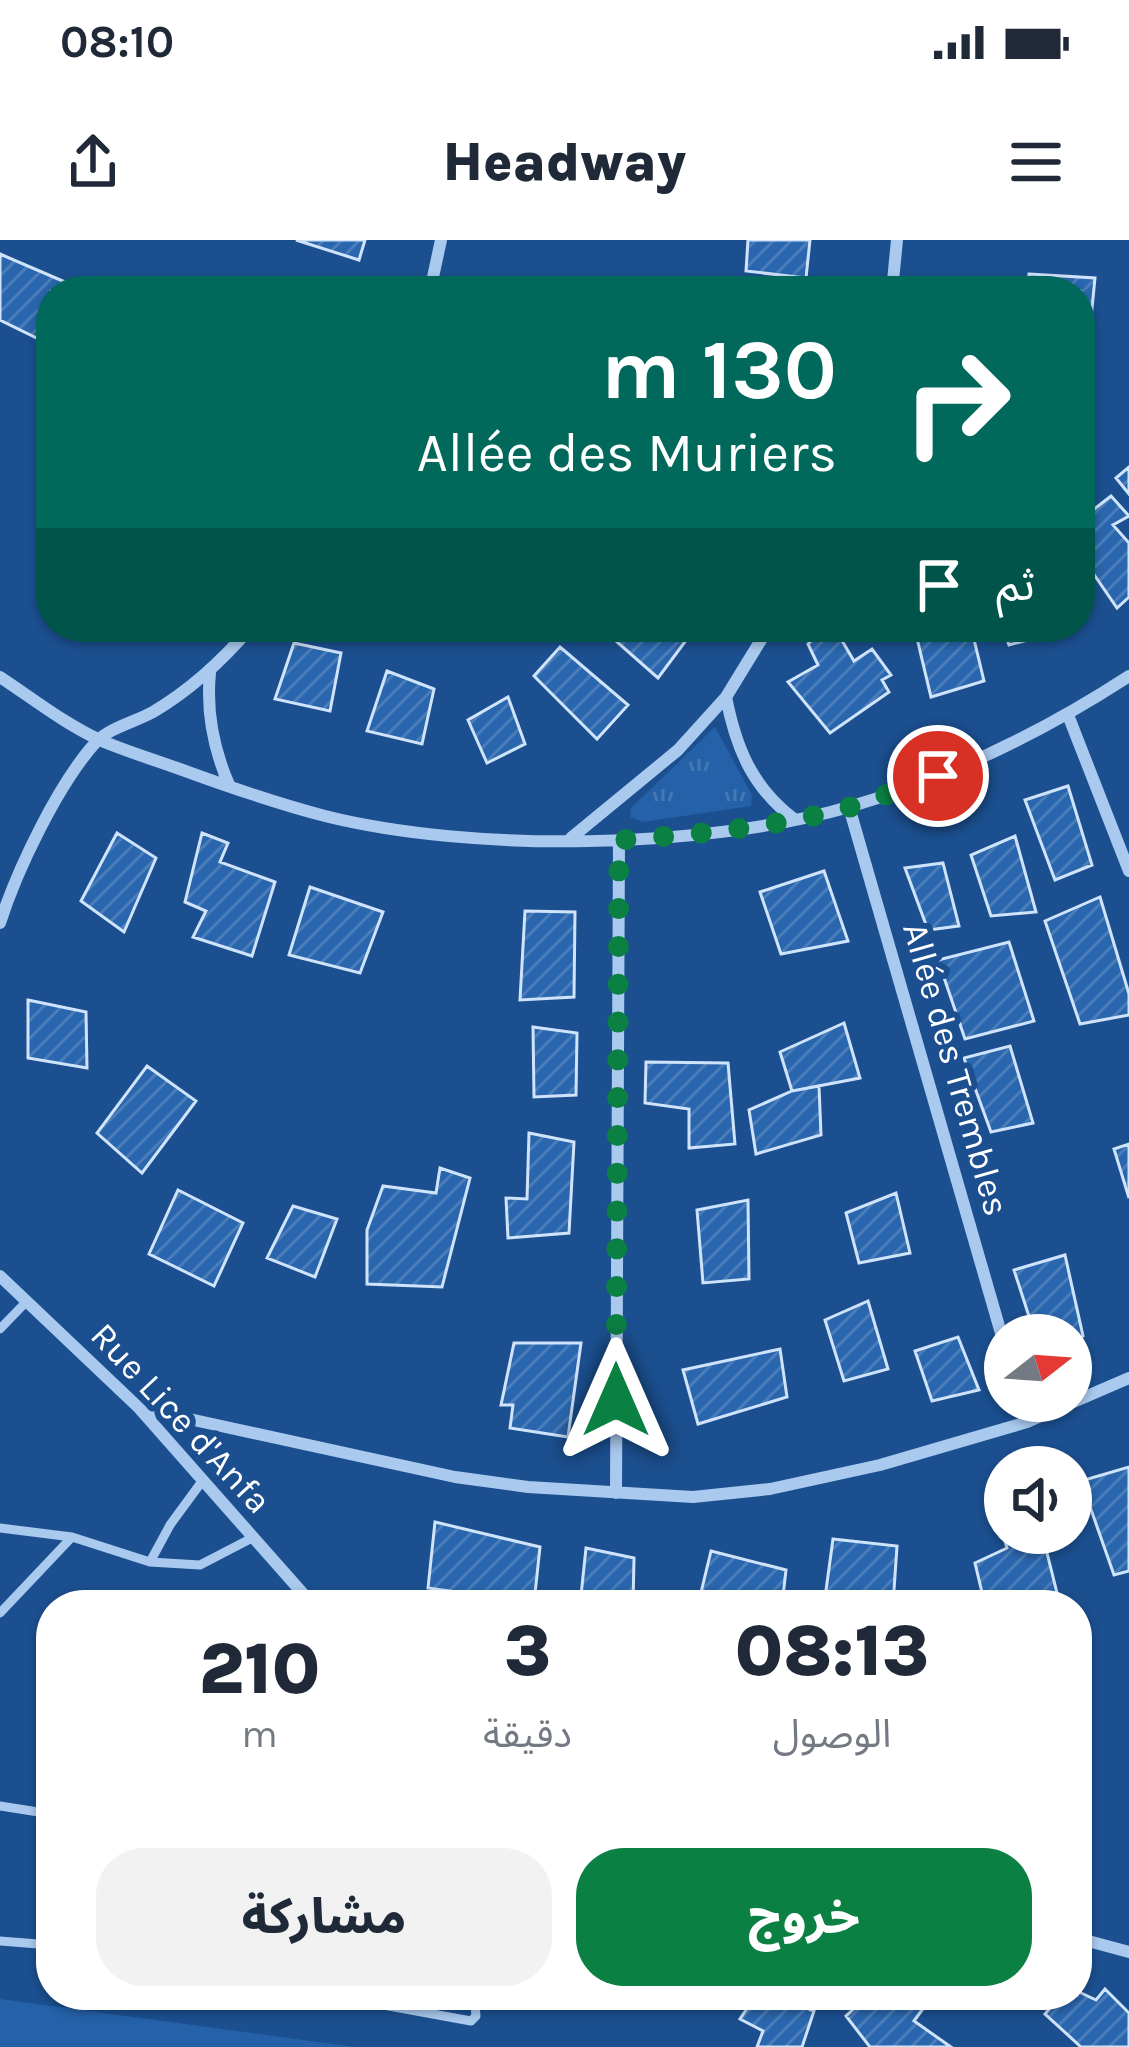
<!DOCTYPE html>
<html lang="ar">
<head>
<meta charset="utf-8">
<style>
  :root { --surface:#fff; --page:#f2f2f3; --text:#1f2937; --muted:#747a83; --accent:#0b8043 }
  body { margin:0; font-family:Karla,"Noto Sans Arabic",sans-serif; background:var(--page); color:var(--text); direction:rtl; height:100vh; display:flex; flex-direction:column; font-size:45px; white-space:nowrap }
  * { box-sizing:border-box; margin:0 }
  p { font-size:39px; color:var(--muted) }
  .icon { flex:none; width:66px; height:66px; fill:none; stroke:currentColor; stroke-width:2; stroke-linecap:round; stroke-linejoin:round }
  .map { position:relative; flex:1; overflow:hidden; direction:ltr }
  .side { position:absolute; left:36px; top:1350px; width:1056px; height:420px; display:flex; flex-direction:column; background:var(--surface); border-radius:48px; box-shadow:0 3px 9px #0004; direction:rtl }
  .side>* { flex:none }
  .top-card { position:absolute; left:36px; top:36px; width:1059px; height:366px; border-radius:48px; box-shadow:0 3px 9px #0004; direction:rtl; background:#00695c; color:#fff; overflow:hidden }
  .needle { width:78px; rotate:73deg }
  .buttons { position:absolute; left:984px; top:1074px; display:grid; gap:24px }
  .buttons a { display:grid; place-items:center; width:108px; height:108px; border-radius:50%; background:var(--surface); box-shadow:0 3px 9px #0004; font-size:60px }
  .pin { position:absolute; display:grid; place-items:center; width:102px; height:102px; color:#fff; margin:-51px; border:6px solid #fff; border-radius:50%; box-shadow:0 3px 12px #0007 }
  .me { position:absolute; width:132px; margin:-66px; rotate:0deg; stroke-linejoin:round; filter:drop-shadow(0 0 9px #0008) }
  .turn { display:flex; align-items:center; gap:42px; height:252px; padding:0 60px; font-size:54px }
  .turn .icon { width:156px; height:156px; stroke-width:2.5 }
  .turn b { display:block; font-size:84px; line-height:102px }
  .then { display:flex; align-items:center; height:114px; padding:0 60px; background:#0003; gap:24px; font-size:45px }
  .eta { display:flex; justify-content:space-evenly; align-items:center; height:204px; text-align:center }
  .eta b { font-size:72px; font-weight:800; line-height:84px }
  .action { display:flex; gap:24px; margin-top:auto; padding:24px 60px }
  .action a { flex:1; height:138px; border-radius:48px; background:var(--accent); color:#fff; font-size:48px; font-weight:800; line-height:138px; text-align:center }
  .action a+a { background:var(--page); color:var(--text) }
  .status { display:flex; justify-content:space-between; align-items:center; height:84px; padding:0 60px; background:var(--surface); direction:ltr }
  .status svg { height:33px; fill:currentColor }
  header { display:flex; justify-content:space-between; align-items:center; height:156px; padding:0 60px; background:var(--surface); font-size:54px; font-weight:800 }
  .map>svg:first-child { display:block }
</style>
</head>
<body>
<div class="status"><b>08:10</b><svg viewBox="0 0 49 12"><path d="M0 12V9h3v3zM5 12V6h3v6zM10 12V3h3v9zM15 12V0h3v12zM26 1h20v11H26zM47 4h2v5h-2z"/></svg></div>
<header><svg class="icon" aria-label="menu" viewBox="0 0 24 24"><path d="M4 6h16M4 12h16M4 18h16"/></svg>Headway<svg class="icon" aria-label="share" viewBox="0 0 24 24"><path d="M12 15V3M7 8l5-5 5 5M5 13v7h14v-7"/></svg></header>
<div class="map">
<svg width="1129" height="1807" viewBox="0 0 1129 1807">
  <defs>
    <pattern id="grass-tufts" width="24" height="20" patternUnits="userSpaceOnUse" patternTransform="scale(3)"><rect width="24" height="20" fill="#2461a8"/><path d="M3 7l-1-3M5 7V3M7 7l1-3M15 17l-1-3M17 17v-4M19 17l1-3" fill="none" stroke="#4579b5"/></pattern>
    <pattern id="building-hatch" width="6" height="6" patternUnits="userSpaceOnUse" patternTransform="scale(3)"><rect width="6" height="6" fill="#2a66ad"/><path d="M-1 1l2-2M0 6l6-6M5 7l2-2" fill="none" stroke="#4a7db9"/></pattern>
  </defs>
  <rect width="100%" height="100%" fill="#1b4f8f"/>
  <path fill="url(#grass-tufts)" d="M715 487 752 555 751 566 643 582 630 577 631 568Z"/>
  <path fill="#2461a8" d="M0 1759 355 1807H0Z"/>
  <path fill="url(#building-hatch)" stroke="#cfe3fa" stroke-width="3" d="M296 0H365L359 20Z
    M748 0H810L806 38 746 31Z
    M0 14 86 51H51V105L0 80Z
    M1029 34 1095 38 1086 130 1080 129V51H1028Z
    M530 40 556 51H528Z
    M1129 227V254L1116 238Z
    M1111 256 1129 276 1113 285 1129 303V357L1117 368 1080 314V280Z
    M616 387H696L658 438 608 394Z
    M826 387H834L854 421 872 409 891 435 882 440 889 452 830 493 788 442 818 425 808 404Z
    M936 387H971L984 441 931 457 916 394Z
    M1003 387H1075L1009 405Z
    M294 403 341 413 330 471 275 459Z
    M560 407 628 465 597 499 534 436Z
    M387 431 434 449 422 504 367 491Z
    M508 457 525 504 487 523 468 480Z
    M1068 546 1092 625 1055 640 1025 560Z
    M117 593 156 618 124 692 81 661Z
    M202 593 228 603 220 622 275 642 252 716 193 697 206 671 185 662Z
    M1015 596 1036 672 991 676 971 615Z
    M943 623 959 686 928 690 905 628Z
    M824 631 848 701 781 714 760 652Z
    M310 647 383 672 360 733 289 715Z
    M1100 657 1129 754V775L1080 784 1045 681Z
    M525 671 575 672 574 757 520 760Z
    M1009 702 1034 781 965 799 938 720Z
    M28 760 86 772 87 828 28 818Z
    M844 783 860 838 792 851 780 812Z
    M533 787 577 793 576 855 534 857Z
    M1010 806 1033 883 991 892 964 818Z
    M646 822 728 823 735 904 689 908V869L645 863Z
    M147 826 196 861 142 933 97 893Z
    M819 846 821 895 756 914 749 870 792 851Z
    M529 893 574 902 569 993 508 998 506 958 527 959Z
    M1129 904V958L1114 909Z
    M440 928 470 938 442 1047 367 1044V990L383 946 436 953Z
    M178 950 243 983 214 1046 149 1014Z
    M896 953 910 1013 859 1023 846 973Z
    M748 960 749 1039 703 1043 697 970Z
    M293 966 337 979 315 1037 267 1018Z
    M1065 1015 1083 1096 1071 1102V1095H1035L1014 1030Z
    M868 1061 888 1129 844 1141 825 1080Z
    M958 1097 979 1150 932 1161 915 1111Z
    M514 1103H581L568 1197 510 1188 513 1165H501Z
    M780 1109 787 1157 698 1184 683 1130Z
    M1129 1227V1331L1114 1335 1081 1241Z
    M435 1282 540 1307 534 1363 428 1348Z
    M1005 1289V1293H1042L1060 1365H985L975 1323 1007 1308 1002 1290Z
    M833 1299 897 1306 893 1365H824Z
    M586 1308 634 1318 633 1365H580Z
    M711 1311 786 1330 782 1365H698Z
    M1105 1749 1129 1773V1807H1081L1045 1774 1061 1755H1077V1751L1096 1760Z
    M756 1755H773L814 1771 802 1807H757L763 1791 740 1779Z
    M869 1755H927L930 1759 914 1781 951 1807H870L846 1776Z"/>
  <g fill="none" stroke-linecap="round" stroke-linejoin="round">
    <path stroke="#a9c9ee" stroke-width="9" d="M0 1089 27 1061
      M0 1288 72 1297 150 1322 200 1325 252 1298
      M150 1322 170 1285 203 1240
      M0 1373 72 1297
      M0 1566 51 1574
      M0 1701 51 1705
      M49 1704 51 1684
      M329 1755 471 1781 476 1776 474 1755"/>
    <path stroke="#a9c9ee" stroke-width="12" d="M430 51 441 0
      M892 51 897 0
      M210 433C206 473 214 511 230 547
      M0 437C32 458 65 484 100 500 125 511 152 519 177 528 226 546 275 563 325 576 473 613 703 609 849 567 948 538 1043 492 1129 436
      M726 457C736 508 752 547 794 579
      M1068 475 1129 631
      M849 567 1005 1107
      M571 598 678 510 726 457 769 387
      M0 683C17 630 58 544 96 502 109 488 135 482 153 472 192 449 222 421 251 387
      M0 1036 139 1168 313 1365
      M1021 1161 1027 1182
      M139 1168 455 1237 528 1247 693 1257 770 1249 880 1225 1027 1182 1129 1138
      M616 1253 619 600
      M1077 1698 1129 1712"/>
  </g>
  <g fill="none" stroke-linecap="round" stroke-linejoin="round">
    <path stroke="#0b8043" stroke-width="21" stroke-dasharray="0 37.8" d="M616 1160 619 600C696 594 774 588 850 567 879 558 909 546 938 536"/>
  </g>
  <g text-anchor="middle" dominant-baseline="central" stroke-width="12" stroke-linejoin="round" paint-order="stroke">
    <g font-size="36" fill="#fff" stroke="#1b4f8f">
      <text transform="translate(956 829) rotate(74)">Allée des Trembles</text>
      <text transform="translate(181 1178) rotate(47)">Rue Lice d'Anfa</text>
    </g>
  </g>
</svg>
<div class="buttons">
<a><svg class="needle" viewBox="-14 -14 28 28"><path d="M0-13l5 13h-10z" fill="#e53935"/><path d="M0 13l5-13h-10z" fill="#747a83"/></svg></a>
<a><svg class="icon" aria-label="sound" viewBox="0 0 24 24"><path d="M4 9h4l5-4v14l-5-4H4zM17 9q2 3 0 6"/></svg></a>
</div>
<div class="pin" style="left:938px;top:536px;background:#d93025"><svg class="icon" aria-label="arrive" viewBox="0 0 24 24"><path d="M6 21V4h12l-3 4 3 4H6"/></svg></div>
<svg class="me" style="left:616px;top:1160px" viewBox="-20 -20 40 40"><path d="M0-17L14 15 0 8-14 15z" fill="#0b8043" stroke="#fff" stroke-width="4"/></svg>
<div class="top-card">
<div class="turn"><svg class="icon" aria-label="right" viewBox="0 0 24 24"><path d="M7 20v-9h11M14 6l5 5-5 5"/></svg><div><b>130 m</b>Allée des Muriers</div></div>
<div class="then">ثم<svg class="icon" aria-label="arrive" viewBox="0 0 24 24"><path d="M6 21V4h12l-3 4 3 4H6"/></svg></div>
</div>
<section class="side">
<div class="eta">
<div><b>08:13</b><p>الوصول</p></div>
<div><b>3</b><p>دقيقة</p></div>
<div><b>210</b><p>m</p></div>
</div>
<div class="action"><a>خروج</a><a>مشاركة</a></div>
</section>
</div>
</body>
</html>
